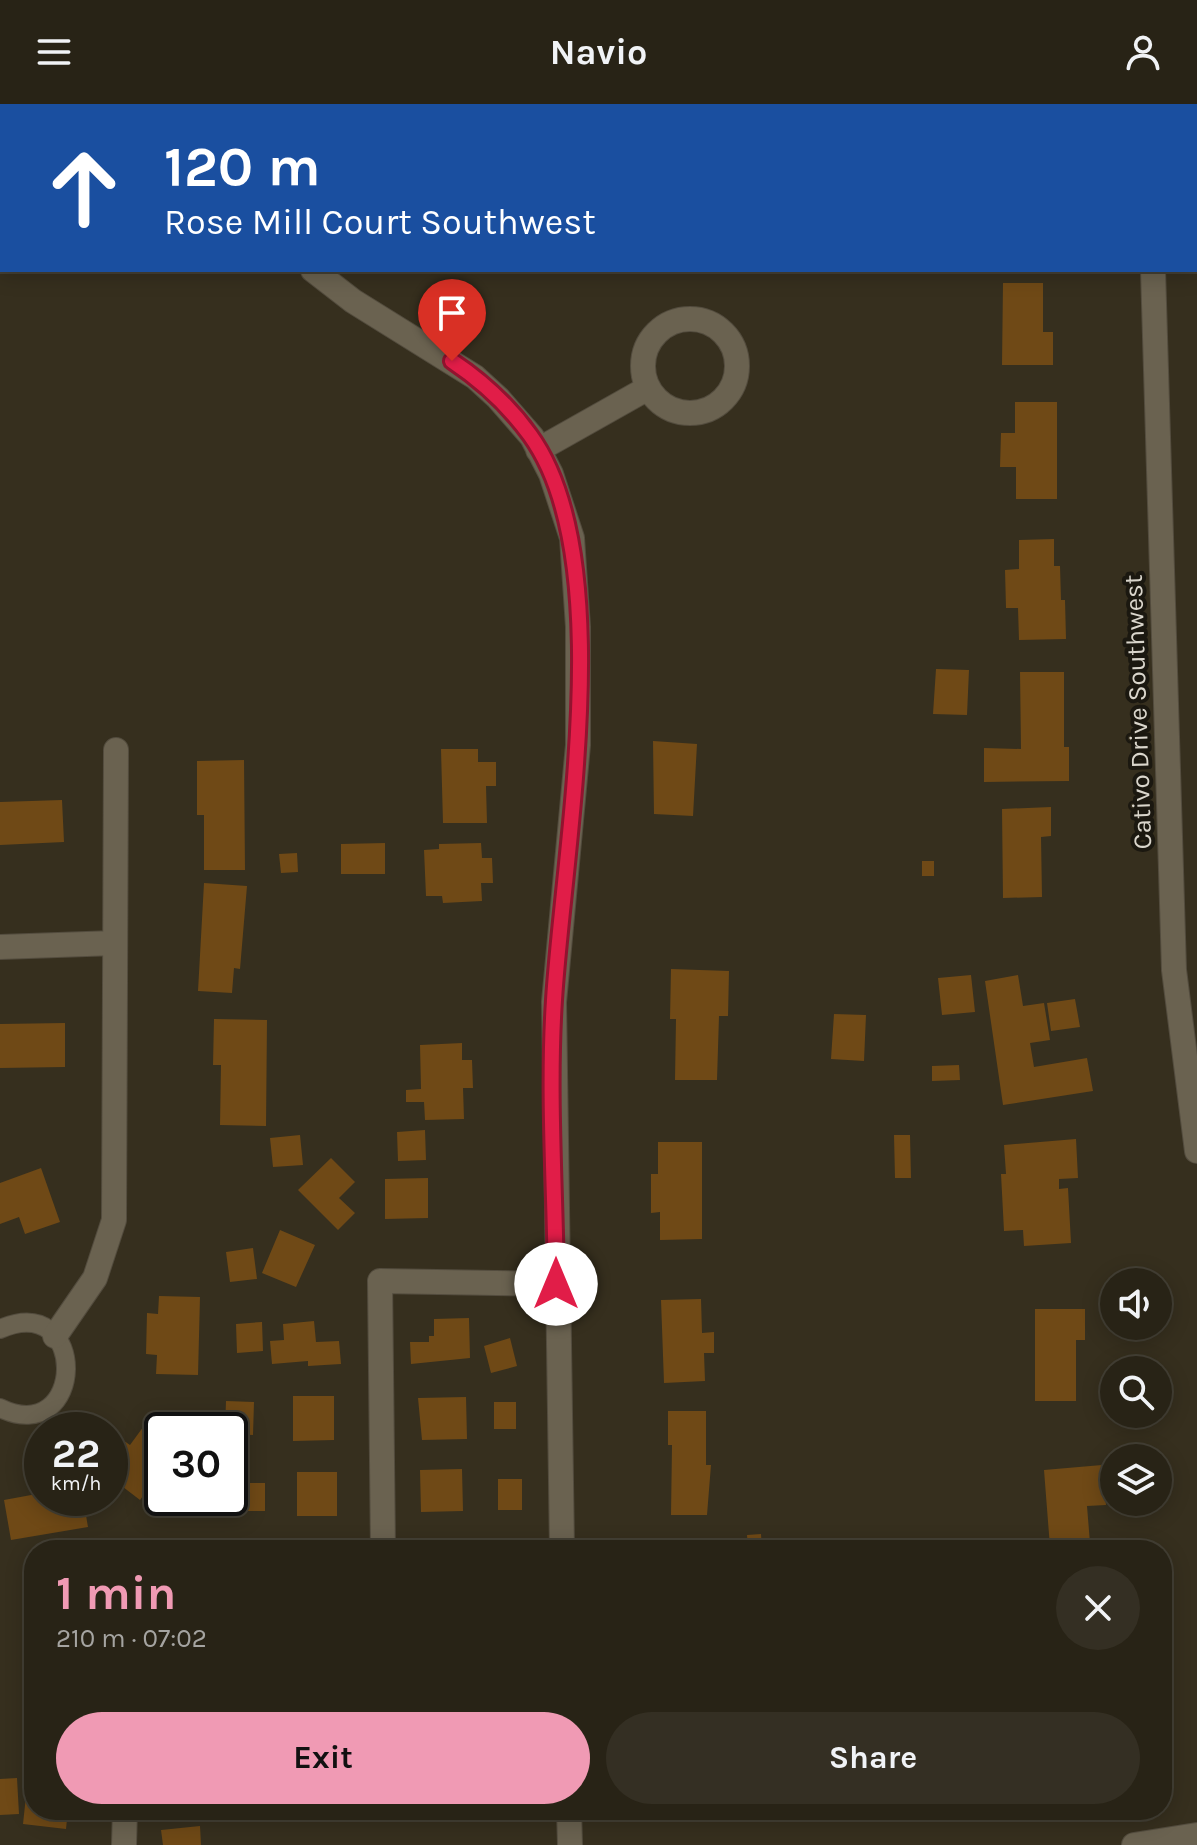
<!DOCTYPE html>
<html lang="en">
<head>
<meta charset="utf-8">
<style>
  :root { --surface:#282316; --page:#342f23; --text:#f1f3f6; --muted:#a5a4a1; --line:#444035; --accent:#f09ab4 }
  body { margin:0; font-family:Karla,sans-serif; background:var(--page); color:var(--text); height:100vh; display:flex; flex-direction:column; font-size:30px; white-space:nowrap }
  * { box-sizing:border-box; margin:0 }
  p { font-size:26px; color:var(--muted) }
  .icon { flex:none; width:44px; height:44px; fill:none; stroke:currentColor; stroke-width:2; stroke-linecap:round; stroke-linejoin:round }
  .map { position:relative; flex:1; overflow:hidden }
  .side { position:absolute; left:24px; top:1436px; width:1148px; height:280px; display:flex; flex-direction:column; background:var(--surface); border-radius:32px; box-shadow:0 4px 20px #0003,0 0 0 2px var(--line) }
  .side>* { flex:none }
  .top-card { position:absolute; left:0px; top:0px; width:1198px; height:168px; box-shadow:0 4px 20px #0003,0 0 0 2px var(--line); background:#1a4fa0; color:#fff; overflow:hidden }
  .controls { position:absolute; left:1100px; top:1164px; display:grid; gap:16px }
  .controls a { display:grid; place-items:center; width:72px; height:72px; border-radius:50%; background:var(--surface); box-shadow:0 4px 20px #0003,0 0 0 2px var(--line); font-size:40px }
  .speed { position:absolute; left:24px; top:1308px; display:flex; gap:16px; font-size:40px; font-weight:700; text-align:center }
  .speed>* { display:grid; place-content:center; width:104px; height:104px; border-radius:50%; background:var(--surface); box-shadow:0 4px 20px #0003,0 0 0 2px var(--line); line-height:1 }
  .speed small { font-size:20px; font-weight:400 }
  .speed .limit { border:4px solid #111; border-radius:12px; background:#fff; color:#111 }
  .pin { position:absolute; display:grid; place-items:center; width:68px; height:68px; color:#fff; margin:-82px -34px; border-radius:50% 50% 50% 0; rotate:-45deg; box-shadow:0 0 8px #0007 }
  .pin .icon { rotate:45deg }
  .me { position:absolute; width:88px; margin:-44px; rotate:0deg; stroke-linejoin:round; filter:drop-shadow(0 0 6px #0008) }
  .turn { display:flex; align-items:center; gap:28px; height:168px; padding:0 32px; font-size:36px }
  .turn .icon { width:104px; height:104px; stroke-width:2.5 }
  .turn b { display:block; font-size:56px; line-height:68px }
  .round { display:grid; place-items:center; flex:none; width:84px; height:84px; border-radius:42px; background:var(--page) }
  .overview { display:flex; align-items:center; justify-content:space-between; height:136px; padding:0 32px }
  h1 { font-size:48px; font-weight:700; line-height:60px; color:var(--accent) }
  .action { display:flex; gap:16px; margin-top:auto; padding:16px 32px }
  .action a { flex:1; height:92px; border-radius:48px; background:var(--accent); color:#111; font-size:32px; font-weight:700; line-height:92px; text-align:center }
  .action a+a { background:var(--page); color:var(--text) }
  header { display:flex; justify-content:space-between; align-items:center; height:104px; padding:0 32px; background:var(--surface); font-size:36px; font-weight:700 }
  .map>svg:first-child { display:block }
</style>
</head>
<body>
<header><svg class="icon" aria-label="menu" viewBox="0 0 24 24"><path d="M4 6h16M4 12h16M4 18h16"/></svg>Navio<svg class="icon" aria-label="person" viewBox="0 0 24 24"><circle cx="12" cy="8" r="4"/><path d="M4 21q1-7 8-7t8 7"/></svg></header>
<div class="map">
<svg width="1197" height="1741" viewBox="0 0 1197 1741">
  <rect width="100%" height="100%" fill="#362f1e"/>
  <path fill="#6f4916" d="M1003 179H1043V228H1053V261H1002Z
    M1015 298H1057V395H1016V363H1000L1001 329H1015Z
    M1054 435V462H1060L1061 496H1065L1066 535 1019 536 1018 504H1006L1005 466 1019 465V436Z
    M936 565 969 566 967 611 933 610Z
    M1020 568H1064V643H1069V677L984 678V644L1021 645Z
    M653 637 697 640 693 712 654 710Z
    M441 645H478V658H496V682H486L487 719H443Z
    M244 656 245 766H204V711H197V657Z
    M62 696 64 738 0 741V698Z
    M1051 703V732L1041 733 1042 793 1003 794 1002 705Z
    M385 739V770H341V740Z
    M481 739 482 754H492L493 779H481L482 797 443 799 442 792H426L424 746 439 745V740Z
    M297 749 298 768 281 769 279 750Z
    M922 757H934V772H922Z
    M204 779 247 782 240 865 234 864 232 889 198 887Z
    M671 865 729 867 728 912H719L717 976H675L676 915H670Z
    M971 871 975 908 942 911 938 874Z
    M1018 871 1023 902 1044 899 1050 936 1030 939 1034 963 1087 954 1093 987 1003 1001 985 877Z
    M1075 895 1080 923 1051 927 1047 899Z
    M834 910 866 911 864 957 831 955Z
    M214 915 267 916 266 1022 220 1021 221 961H213Z
    M65 919V963L0 964V920Z
    M462 939V956H472L473 984H463L464 1015 425 1016 424 998H406V986L421 985 420 941Z
    M959 961 960 976 932 977V962Z
    M425 1026 426 1056 398 1057 397 1028Z
    M300 1031 303 1061 273 1063 270 1034Z
    M894 1031H910L911 1074H895Z
    M1076 1035 1078 1074 1059 1075V1085L1068 1084 1071 1139 1024 1142 1023 1126 1004 1127 1001 1070H1006L1004 1041Z
    M658 1038H702V1135L660 1136V1108L651 1109V1070H658Z
    M331 1054 355 1078 339 1094 355 1109 338 1126 298 1086Z
    M41 1064 60 1118 25 1130 19 1113 0 1120V1079Z
    M428 1074V1114L385 1115V1075Z
    M280 1126 315 1141 296 1183 262 1169Z
    M253 1144 257 1175 230 1178 226 1148Z
    M159 1192 200 1193 198 1271 156 1270 157 1251 146 1250 147 1209 158 1210Z
    M701 1195 702 1229 714 1228V1249H704L705 1277 664 1279 661 1196Z
    M1035 1205H1085V1236H1076V1297H1035Z
    M469 1214 470 1254 411 1260 410 1238H429V1232H434V1215Z
    M314 1217 316 1238 339 1237 341 1260 308 1262V1257L272 1260 270 1237 284 1236 283 1220Z
    M262 1218 263 1247 237 1249 236 1220Z
    M510 1234 517 1262 491 1269 484 1242Z
    M293 1292H334V1336L293 1337Z
    M466 1293 467 1335 422 1336 418 1294Z
    M226 1297 254 1298 253 1331 230 1330V1326H225Z
    M494 1298H516V1325H494Z
    M668 1307H706V1361H711L707 1411H671L672 1341H668Z
    M149 1315 162 1325V1366L140 1396 110 1373V1341L117 1332 130 1341Z
    M1102 1361 1106 1401 1087 1402 1090 1439 1050 1443 1044 1366Z
    M462 1365 463 1407 421 1408 420 1366Z
    M297 1368H337V1412H297Z
    M498 1375H522V1406H498Z
    M235 1379H265V1407H236Z
    M42 1389V1394H83L88 1423 11 1436 4 1396Z
    M761 1430 762 1446H748L747 1431Z
    M294 1441 336 1442V1446H294Z
    M421 1441 458 1442 457 1446H421Z
    M28 1673 34 1674V1706H68L66 1725 23 1720Z
    M17 1674 19 1710 0 1711V1675Z
    M325 1706H352V1715H325Z
    M440 1706H470V1713L440 1714Z
    M200 1722 201 1741H163L161 1726Z"/>
  <g fill="none" stroke-linecap="round" stroke-linejoin="round">
    <g stroke="#534c3e" stroke-width="20">
      <path id="service" d="M0 1225C90 1186 86 1345 0 1304"/>
    </g>
    <g stroke="#534c3e" stroke-width="26">
      <path id="minor" d="M225 0V2
        M1148 0V2
        M11 2 13 0
        M1196 103H1197
        M313 166 353 197 475 273 498 294 532 333 551 370 572 434 578 523V641L554 898 562 1446
        M1153 166 1174 866 1197 1047
        M643 262a47 47 0 1 1 94 0a47 47 0 1 1-94 0Z
        M538 346 648 284
        M0 843 115 839
        M55 1232 95 1174 114 1116 116 646
        M383 1446 380 1177 556 1180
        M569 1706 570 1741
        M124 1741 125 1706"/>
    </g>
    <g stroke="#534c3e" stroke-width="26">
      <path id="tertiary" d="M1134 1741 1197 1731"/>
    </g>
    <use href="#service" stroke="#6a6250" stroke-width="18"/>
    <use href="#minor" stroke="#6a6250" stroke-width="24"/>
    <use href="#tertiary" stroke="#6a6250" stroke-width="24"/>
  </g>
  <g fill="none" stroke-linecap="round" stroke-linejoin="round">
    <g stroke="#92132f" stroke-width="20">
      <path id="route" d="M452 257C482 277 509 302 530 331 620 455 563 748 554 896 548 989 555 1086 556 1180"/>
    </g>
    <use href="#route" stroke="#e11d48" stroke-width="14"/>
  </g>
  <g text-anchor="middle" dominant-baseline="central" stroke-width="8" stroke-linejoin="round" paint-order="stroke">
    <g font-size="26" fill="#dad6cc" stroke="#1b1810">
      <text transform="translate(1138 608) rotate(-92)">Cativo Drive Southwest</text>
    </g>
  </g>
</svg>
<div class="controls">
<a><svg class="icon" aria-label="sound" viewBox="0 0 24 24"><path d="M4 9h4l5-4v14l-5-4H4zM17 9q2 3 0 6"/></svg></a>
<a><svg class="icon" aria-label="search" viewBox="0 0 24 24"><circle cx="10" cy="10" r="6"/><path d="M15 15l6 6"/></svg></a>
<a><svg class="icon" aria-label="layers" viewBox="0 0 24 24"><path d="M12 4l9 5-9 5-9-5zM3 14l9 5 9-5"/></svg></a>
</div>
<div class="speed"><div>22<small>km/h</small></div><div class="limit">30</div></div>
<div class="pin" style="left:452px;top:257px;background:#d93025"><svg class="icon" aria-label="arrive" viewBox="0 0 24 24"><path d="M6 21V4h12l-3 4 3 4H6"/></svg></div>
<svg class="me" style="left:556px;top:1180px" viewBox="-20 -20 40 40"><circle r="19" fill="#fff"/><path d="M0-13L10 11 0 6-10 11z" fill="#e11d48"/></svg>
<div class="top-card">
<div class="turn"><svg class="icon" aria-label="ahead" viewBox="0 0 24 24"><path d="M12 20V5M6 11l6-6 6 6"/></svg><div><b>120 m</b>Rose Mill Court Southwest</div></div>
</div>
<section class="side">
<div class="overview"><div><h1>1 min</h1><p>210 m · 07:02</p></div><a class="round"><svg class="icon" aria-label="close" viewBox="0 0 24 24"><path d="M6 6l12 12M18 6L6 18"/></svg></a></div>
<div class="action"><a>Exit</a><a>Share</a></div>
</section>
</div>
</body>
</html>
